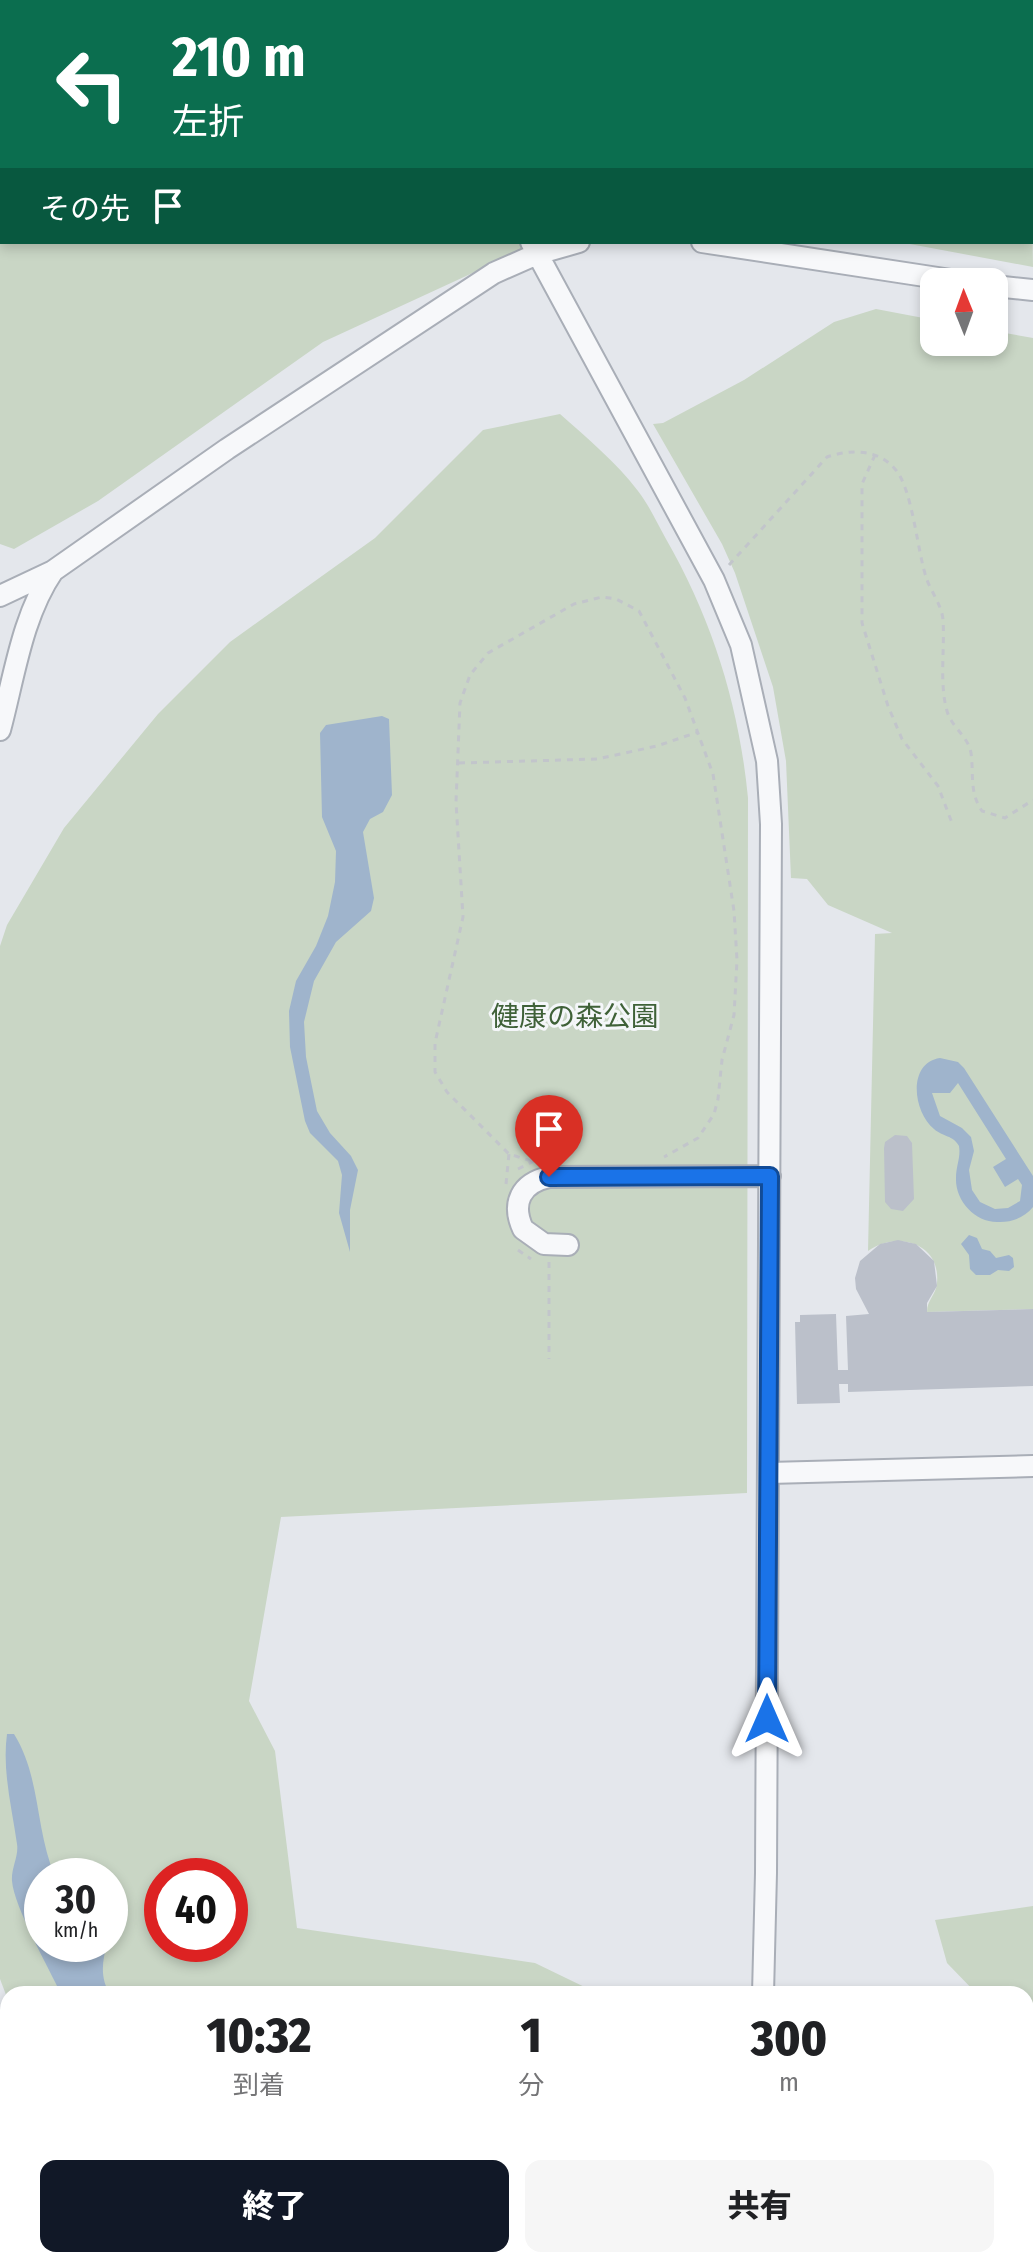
<!DOCTYPE html>
<html lang="ja">
<head>
<meta charset="utf-8">
<style>
  :root { --surface:#fff; --page:#f6f6f6; --text:#202124; --muted:#757577; --accent:#111827 }
  body { margin:0; font-family:"Fira Sans Condensed","Noto Sans JP",sans-serif; background:var(--page); color:var(--text); height:100vh; display:flex; flex-direction:column; font-size:30px; white-space:nowrap }
  * { box-sizing:border-box; margin:0 }
  p { font-size:26px; color:var(--muted) }
  .icon { flex:none; width:44px; height:44px; fill:none; stroke:currentColor; stroke-width:2; stroke-linecap:round; stroke-linejoin:round }
  .map { position:relative; flex:1; overflow:hidden }
  .side { position:absolute; left:0px; top:1986px; width:1034px; height:282px; display:flex; flex-direction:column; background:var(--surface); border-radius:24px 24px 0 0; box-shadow:0 4px 12px #0003 }
  .side>* { flex:none }
  .guide { position:absolute; left:0px; top:0px; width:1034px; height:244px; box-shadow:0 4px 12px #0003; background:#0b6e4f; color:#fff; overflow:hidden }
  .needle { width:52px; rotate:359deg }
  .fabs { position:absolute; left:920px; top:268px; display:grid; gap:16px }
  .fabs a { display:grid; place-items:center; width:88px; height:88px; border-radius:16px; background:var(--surface); box-shadow:0 4px 12px #0003; font-size:40px }
  .speed { position:absolute; left:24px; top:1858px; display:flex; gap:16px; font-size:40px; font-weight:700; text-align:center }
  .speed>* { display:grid; place-content:center; width:104px; height:104px; border-radius:50%; background:var(--surface); box-shadow:0 4px 12px #0003; line-height:1 }
  .speed small { font-size:20px; font-weight:400 }
  .speed .limit { border:12px solid #d22; background:#fff; color:#111 }
  .pin { position:absolute; display:grid; place-items:center; width:68px; height:68px; color:#fff; margin:-82px -34px; border-radius:50% 50% 50% 0; rotate:-45deg; box-shadow:0 0 8px #0007 }
  .pin .icon { rotate:45deg }
  .me { position:absolute; width:88px; margin:-44px; rotate:0deg; stroke-linejoin:round; filter:drop-shadow(0 0 6px #0008) }
  .turn { display:flex; align-items:center; gap:28px; height:168px; padding:0 40px; font-size:36px }
  .turn .icon { width:104px; height:104px; stroke-width:2.5 }
  .turn b { display:block; font-size:56px; line-height:68px }
  .then { display:flex; align-items:center; height:76px; padding:0 40px; background:#0003; gap:16px; font-size:30px }
  .eta { display:flex; justify-content:space-evenly; align-items:center; height:136px; text-align:center }
  .eta b { font-size:48px; font-weight:800; line-height:56px }
  .button { display:flex; gap:16px; margin-top:auto; padding:16px 40px }
  .button a { flex:1; height:92px; border-radius:16px; background:var(--accent); color:#fff; font-size:32px; font-weight:800; line-height:92px; text-align:center }
  .button a+a { background:var(--page); color:var(--text) }
  .map>svg:first-child { display:block }
</style>
</head>
<body>
<div class="map">
<svg width="1033" height="2267" viewBox="0 0 1033 2267">
  <rect width="100%" height="100%" fill="#e4e7ec"/>
  <path fill="#c9d6c5" fill-rule="evenodd" d="M0 0H1033V198L1032 2H2V242H540L323 342 98 501 14 549 0 544Z
    M1032 201 1033 267 899 242H1032Z
    M876 309 934 320V342H994V331L1033 338V1309L927 1312C927 1300 936 1295 937 1283 941 1242 896 1231 868 1251L875 934 892 933 828 905 807 879 791 878 786 761 773 687 735 573 722 544 653 424 663 423 744 380 834 322Z
    M560 414C587 438 616 462 638 491 649 505 657 523 666 539 712 619 739 705 748 798L747 1493 281 1517 249 1701 275 1751 297 1928 535 1963 599 1994H8V2000L0 1979V946L7 925 64 828 158 714 230 642 375 538 483 430ZM42 1876H110V1944H42ZM162 1876H230V1944H162Z
    M1033 1906V2041H1026V1994H977L947 1963 935 1920Z
    M8 2057V2183H6L0 2179V2061Z
    M1033 2078V2267H973L994 2260H1026V2080Z
    M71 2260H671L668 2267H78Z"/>
  <path fill="#9fb4cc" fill-rule="evenodd" d="M382 716 389 719 392 795 383 812 370 819 363 832 374 898 371 911 336 942 314 981 304 1022 306 1057 317 1111 330 1133 351 1156 358 1170 350 1210V1252L339 1213 342 1175 338 1161 310 1133 305 1121 290 1047 289 1011 296 981 316 946 328 916 335 882 336 851 322 817 320 733 326 725Z
    M940 1058 958 1062 964 1068 1033 1176V1207C1025 1217 1013 1222 1000 1222 976 1224 955 1201 956 1178 956 1166 961 1157 959 1146 953 1135 943 1137 934 1129 913 1112 907 1063 940 1058ZM958 1083 1006 1159 993 1167 1005 1187 1018 1179 1022 1185 1020 1201 1008 1208 995 1209 980 1202 972 1190 969 1170 974 1151 971 1137 962 1128 940 1116 932 1093H950Z
    M969 1235 977 1238 982 1249 990 1251 996 1258 1009 1255 1013 1258 1014 1267 1009 1271 998 1270 990 1275H976L970 1269 969 1255 961 1244Z
    M7 1734H14C41 1777 35 1830 55 1876H42V1944H107C102 1962 100 1978 110 1994H61C49 1968 14 1907 12 1881 11 1868 19 1856 17 1844 12 1808 2 1771 7 1734Z
    M191 2260H275L267 2267H192Z"/>
  <path fill="#bbc0ca" d="M895 1135 907 1136 912 1143 914 1199 903 1211 891 1209 885 1202 884 1148 885 1142Z
    M898 1240 916 1244 934 1261 937 1286 927 1303V1312L1033 1309V1386L848 1392V1384H839L840 1403 797 1404 795 1322H800V1315L836 1314 838 1370H848L846 1316 869 1314 856 1289 855 1278 860 1261 880 1244Z"/>
  <g fill="none" stroke-linecap="round" stroke-linejoin="round">
    <g stroke="#a9aeb7" stroke-width="24">
      <path id="minor" d="M238 0 241 2
        M531 242 714 580 741 645 767 761 771 824 766 1873 763 1994
        M702 242 964 282
        M994 286 1033 290
        M0 596 53 571 227 449 494 273 537 254 579 242
        M0 730C14 678 22 616 53 571
        M568 1245 544 1244 523 1229C511 1203 521 1183 549 1177L770 1176
        M769 1473 1033 1466
        M696 2267 698 2260"/>
    </g>
    <path stroke="#c2c5cb" stroke-width="3" stroke-dasharray="6 6" stroke-linecap="butt" d="M875 455 862 484V623L888 706 902 739 938 786 952 823
      M729 565 827 457C851 449 878 449 895 469 913 489 917 552 927 580 932 593 942 606 943 620 945 649 939 682 947 711 952 728 968 736 971 753 974 775 969 792 982 811L1005 818 1033 800
      M459 763 597 759 657 746 698 732
      M531 1161 509 1154 447 1092 435 1072V1043L463 917 456 802 460 703 470 675 488 653 574 604 602 597 616 599 639 611 685 698 713 774 734 911 737 960 734 1015 722 1060 718 1099 714 1114 698 1138 664 1157
      M518 1169 536 1160
      M506 1184 509 1154
      M518 1250 531 1259
      M549 1262V1359"/>
    <use href="#minor" stroke="#f7f8fa" stroke-width="20"/>
  </g>
  <g fill="none" stroke-linecap="round" stroke-linejoin="round">
    <g stroke="#114b97" stroke-width="20">
      <path id="route" d="M549 1177 770 1176 767 1719"/>
    </g>
    <use href="#route" stroke="#1a73e8" stroke-width="14"/>
  </g>
  <g text-anchor="middle" dominant-baseline="central" stroke-width="6" stroke-linejoin="round" paint-order="stroke">
    <g font-size="28" fill="#3f6138" stroke="#f4f6f9">
      <text x="575" y="1016">健康の森公園</text>
    </g>
  </g>
</svg>
<div class="fabs">
<a><svg class="needle" viewBox="-14 -14 28 28"><path d="M0-13l5 13h-10z" fill="#e53935"/><path d="M0 13l5-13h-10z" fill="#757577"/></svg></a>
</div>
<div class="speed"><div>30<small>km/h</small></div><div class="limit">40</div></div>
<div class="pin" style="left:549px;top:1177px;background:#d93025"><svg class="icon" aria-label="arrive" viewBox="0 0 24 24"><path d="M6 21V4h12l-3 4 3 4H6"/></svg></div>
<svg class="me" style="left:767px;top:1719px" viewBox="-20 -20 40 40"><path d="M0-17L14 15 0 8-14 15z" fill="#1a73e8" stroke="#fff" stroke-width="4"/></svg>
<div class="guide">
<div class="turn"><svg class="icon" aria-label="left" viewBox="0 0 24 24"><path d="M17 20v-9H6M10 6l-5 5 5 5"/></svg><div><b>210 m</b>左折</div></div>
<div class="then">その先<svg class="icon" aria-label="arrive" viewBox="0 0 24 24"><path d="M6 21V4h12l-3 4 3 4H6"/></svg></div>
</div>
<section class="side">
<div class="eta">
<div><b>10:32</b><p>到着</p></div>
<div><b>1</b><p>分</p></div>
<div><b>300</b><p>m</p></div>
</div>
<div class="button"><a>終了</a><a>共有</a></div>
</section>
</div>
</body>
</html>
